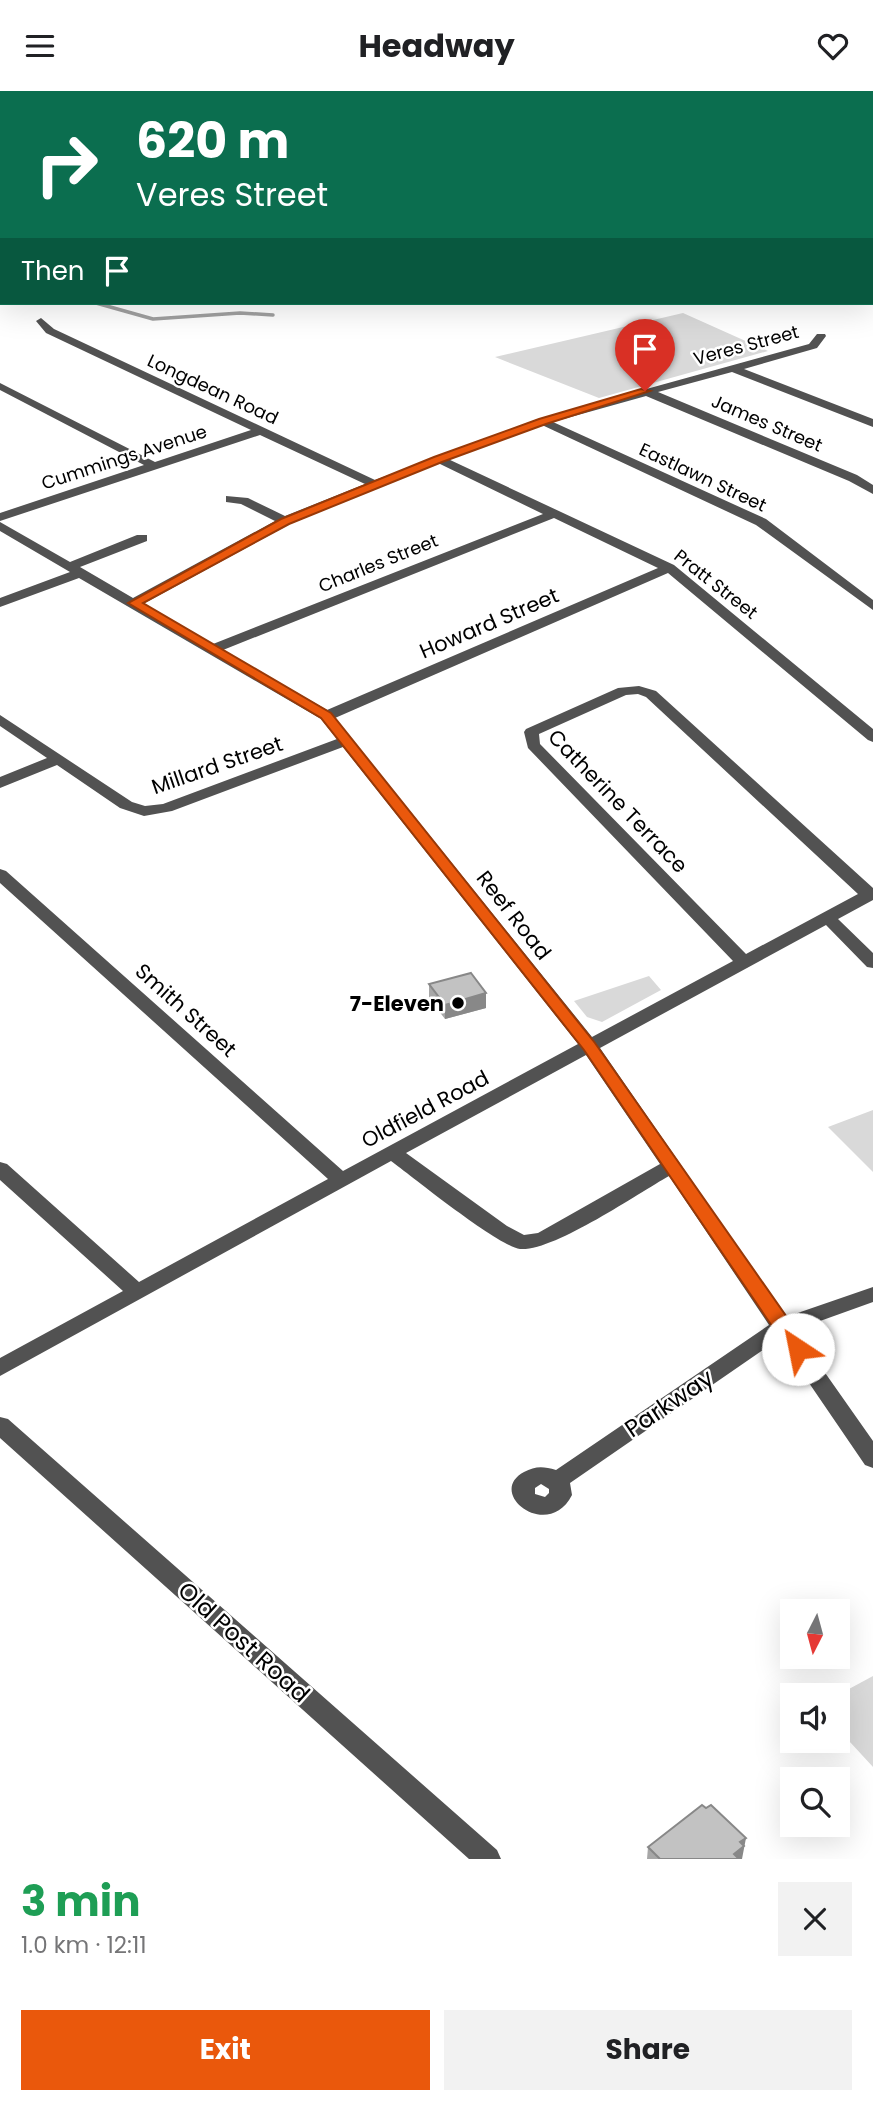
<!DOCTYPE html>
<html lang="en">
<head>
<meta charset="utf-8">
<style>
  :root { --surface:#fff; --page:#f2f2f2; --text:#202124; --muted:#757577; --accent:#ea580c }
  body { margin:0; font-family:Poppins,sans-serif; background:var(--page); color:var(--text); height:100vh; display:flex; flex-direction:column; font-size:26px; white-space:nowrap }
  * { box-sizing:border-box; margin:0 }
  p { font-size:23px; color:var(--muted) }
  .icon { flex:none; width:38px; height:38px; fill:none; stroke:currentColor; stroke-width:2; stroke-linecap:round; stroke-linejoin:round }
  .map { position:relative; height:1768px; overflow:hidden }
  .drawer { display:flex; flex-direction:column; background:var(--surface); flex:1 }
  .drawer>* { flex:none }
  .top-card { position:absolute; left:0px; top:0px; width:873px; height:214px; box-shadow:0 7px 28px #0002; background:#0b6e4f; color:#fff; overflow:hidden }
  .needle { width:46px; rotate:186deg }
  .fabs { position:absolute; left:780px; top:1508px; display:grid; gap:14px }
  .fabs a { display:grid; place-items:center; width:70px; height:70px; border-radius:0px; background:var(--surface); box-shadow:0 7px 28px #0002; font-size:35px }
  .pin { position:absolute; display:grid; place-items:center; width:60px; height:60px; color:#fff; margin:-72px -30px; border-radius:50% 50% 50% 0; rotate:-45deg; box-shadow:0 0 7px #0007 }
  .pin .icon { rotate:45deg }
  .me { position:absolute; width:77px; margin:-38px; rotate:326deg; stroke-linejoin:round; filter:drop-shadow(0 0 5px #0008) }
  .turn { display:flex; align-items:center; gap:24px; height:147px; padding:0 21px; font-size:32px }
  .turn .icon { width:91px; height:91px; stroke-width:2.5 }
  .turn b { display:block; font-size:49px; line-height:60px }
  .then { display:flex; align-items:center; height:66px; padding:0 21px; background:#0003; gap:14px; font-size:26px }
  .round { display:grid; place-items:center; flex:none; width:74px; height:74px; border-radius:0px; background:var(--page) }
  .overview { display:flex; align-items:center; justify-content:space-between; height:119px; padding:0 21px }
  h1 { font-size:42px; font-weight:700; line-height:52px; color:#1e9e55 }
  .action { display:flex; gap:14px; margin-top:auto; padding:14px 21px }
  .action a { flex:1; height:80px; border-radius:0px; background:var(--accent); color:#fff; font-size:28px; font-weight:700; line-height:80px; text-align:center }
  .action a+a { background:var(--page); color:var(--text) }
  header { display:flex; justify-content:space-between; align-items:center; height:91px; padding:0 21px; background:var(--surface); font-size:32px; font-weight:700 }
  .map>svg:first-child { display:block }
</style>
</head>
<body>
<header><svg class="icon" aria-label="menu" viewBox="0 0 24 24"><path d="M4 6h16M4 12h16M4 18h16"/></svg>Headway<svg class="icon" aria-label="heart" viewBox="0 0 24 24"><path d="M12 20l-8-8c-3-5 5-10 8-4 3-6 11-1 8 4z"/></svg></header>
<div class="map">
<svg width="873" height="1768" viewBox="0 0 873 1768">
  <rect width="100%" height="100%" fill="#fff"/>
  <path fill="#d9d9d9" d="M642 0H873V48L872 2H638Z
    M683 222 768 260 599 307 495 266Z
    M649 885 661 899 602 931 587 926 574 910Z
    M873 1019V1081L828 1036Z
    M873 1585V1676L838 1638V1605H836Z"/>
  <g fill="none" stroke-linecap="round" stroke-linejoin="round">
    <path stroke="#a0a0a0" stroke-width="2.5" d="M281 2 294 0
      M455 2 457 0"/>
    <path stroke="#a0a0a0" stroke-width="3.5" d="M96 212 153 228 240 222 273 224"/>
    <path fill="#525252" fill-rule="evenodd" d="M204 0H224L202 2Z
      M0 25H2V31H0Z
      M0 141H2V147H0Z
      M41 227 54 238 375 389 538 328 809 253 817 243H825L826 245 817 257 744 278 873 328V336L732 281 658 301 857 384 873 394V403L849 390 646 305 553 331 766 428 873 509V519L756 434 542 334 448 368 674 474 873 638V651L868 649 668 482 335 627 592 946 733 870 528 657 524 641 526 638 618 597 639 595 656 600 873 797V809L838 828 873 862V877L867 876 826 834 600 957 786 1226 873 1196V1211L795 1239 873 1350V1377L865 1374 779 1248 570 1392 572 1404C548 1451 485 1402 524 1381 535 1375 543 1375 556 1379L769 1234 669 1085C637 1103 553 1161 520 1158 498 1155 414 1087 391 1070L0 1285V1267L123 1200 0 1089V1071L7 1073 139 1191 328 1088 0 792V778L6 780 343 1080 578 953 343 656 172 720 144 725 120 717 57 674 0 697V686L47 667 0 635V624L132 711 145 715 163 713 337 648 321 628 79 487 0 516V507L70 481 0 440V431L70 471 137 444H147V450L80 476 133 507 275 430 241 413 226 411V405L248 407 285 425 365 393 260 344 0 430V422L144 374 0 299V292L155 371 251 339 46 242 36 230ZM438 372 543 423 213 553 143 513 290 433ZM554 427 658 477 327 619 223 559ZM638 603 646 606 858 803 746 863 540 653 539 643 626 604ZM586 964 660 1073 538 1142 524 1144 507 1135 406 1062ZM541 1393 549 1398V1402L545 1406 535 1403V1397Z
      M0 1326 8 1328 497 1759 501 1768H469L0 1347Z"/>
  </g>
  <path fill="#a7a7a7" d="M429 893 486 917 445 928 429 907Z
    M648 1756 742 1768H647Z"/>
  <path fill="#888" d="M486 902V917L445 928V914Z
    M746 1747 742 1768H734V1763L740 1751Z"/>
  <path fill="#c2c2c2" stroke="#888" stroke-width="2" d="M471 882 486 902 445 914 429 893Z
    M702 1714 706 1717 711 1714 746 1747 740 1751 744 1755 734 1763 739 1768H660L648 1756Z"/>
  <path fill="#ea580c" stroke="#983908" stroke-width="2" d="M641 298 650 300 546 333 442 371 289 433 143 512 331 622 595 952 805 1252 807 1258 805 1263 798 1265 791 1263 584 959 321 627 128 512 281 428 434 366 539 328Z"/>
  <circle fill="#000" stroke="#fff" stroke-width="2.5" cx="458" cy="912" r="7"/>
  <g text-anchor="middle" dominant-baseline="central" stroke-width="5" stroke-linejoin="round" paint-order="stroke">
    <g font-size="18" fill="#000" stroke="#fff">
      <text transform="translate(746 254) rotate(-15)">Veres Street</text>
      <text transform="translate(213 298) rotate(25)">Longdean Road</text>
      <text transform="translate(767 332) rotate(23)">James Street</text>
      <text transform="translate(124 366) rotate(-18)">Cummings Avenue</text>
      <text transform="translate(703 386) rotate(25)">Eastlawn Street</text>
      <text transform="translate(378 472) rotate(-22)">Charles Street</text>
      <text transform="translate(716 493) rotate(38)">Pratt Street</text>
    </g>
    <g font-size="21" fill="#000" stroke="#fff">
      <text transform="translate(489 532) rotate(-23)">Howard Street</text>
      <text transform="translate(217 674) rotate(-19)">Millard Street</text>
      <text transform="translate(618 710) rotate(46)">Catherine Terrace</text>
      <text transform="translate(514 824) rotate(52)">Reef Road</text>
      <text transform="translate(186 919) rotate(42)">Smith Street</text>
      <text transform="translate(425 1018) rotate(-28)">Oldfield Road</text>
    </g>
    <g font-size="21" font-weight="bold" fill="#000" stroke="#fff" text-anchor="end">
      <text x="444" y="912">7-Eleven</text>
    </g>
    <g font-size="24" fill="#000" stroke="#fff">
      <text transform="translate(669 1312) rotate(-34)">Parkway</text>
      <text transform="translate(244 1551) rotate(42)">Old Post Road</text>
    </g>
  </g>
</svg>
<div class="fabs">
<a><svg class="needle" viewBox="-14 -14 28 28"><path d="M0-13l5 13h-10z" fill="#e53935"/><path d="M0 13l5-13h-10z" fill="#757577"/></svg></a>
<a><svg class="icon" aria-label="sound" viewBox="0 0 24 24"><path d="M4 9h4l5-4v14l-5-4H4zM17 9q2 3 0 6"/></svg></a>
<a><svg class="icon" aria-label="search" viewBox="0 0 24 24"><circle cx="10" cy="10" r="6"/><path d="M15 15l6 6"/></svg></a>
</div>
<div class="pin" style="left:645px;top:300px;background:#d93025"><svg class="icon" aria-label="arrive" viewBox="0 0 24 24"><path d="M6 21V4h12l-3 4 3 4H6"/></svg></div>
<svg class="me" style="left:798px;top:1258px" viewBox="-20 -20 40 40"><circle r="19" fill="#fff"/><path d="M0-13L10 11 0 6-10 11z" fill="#ea580c"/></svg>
<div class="top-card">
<div class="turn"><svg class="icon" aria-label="right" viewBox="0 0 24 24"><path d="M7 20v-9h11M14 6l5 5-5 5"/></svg><div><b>620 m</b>Veres Street</div></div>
<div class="then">Then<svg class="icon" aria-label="arrive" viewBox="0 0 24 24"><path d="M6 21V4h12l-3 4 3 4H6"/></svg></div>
</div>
</div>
<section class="drawer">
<div class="overview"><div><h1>3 min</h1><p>1.0 km · 12:11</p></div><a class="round"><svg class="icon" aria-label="close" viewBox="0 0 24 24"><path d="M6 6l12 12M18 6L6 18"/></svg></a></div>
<div class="action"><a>Exit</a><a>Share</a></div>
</section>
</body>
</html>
